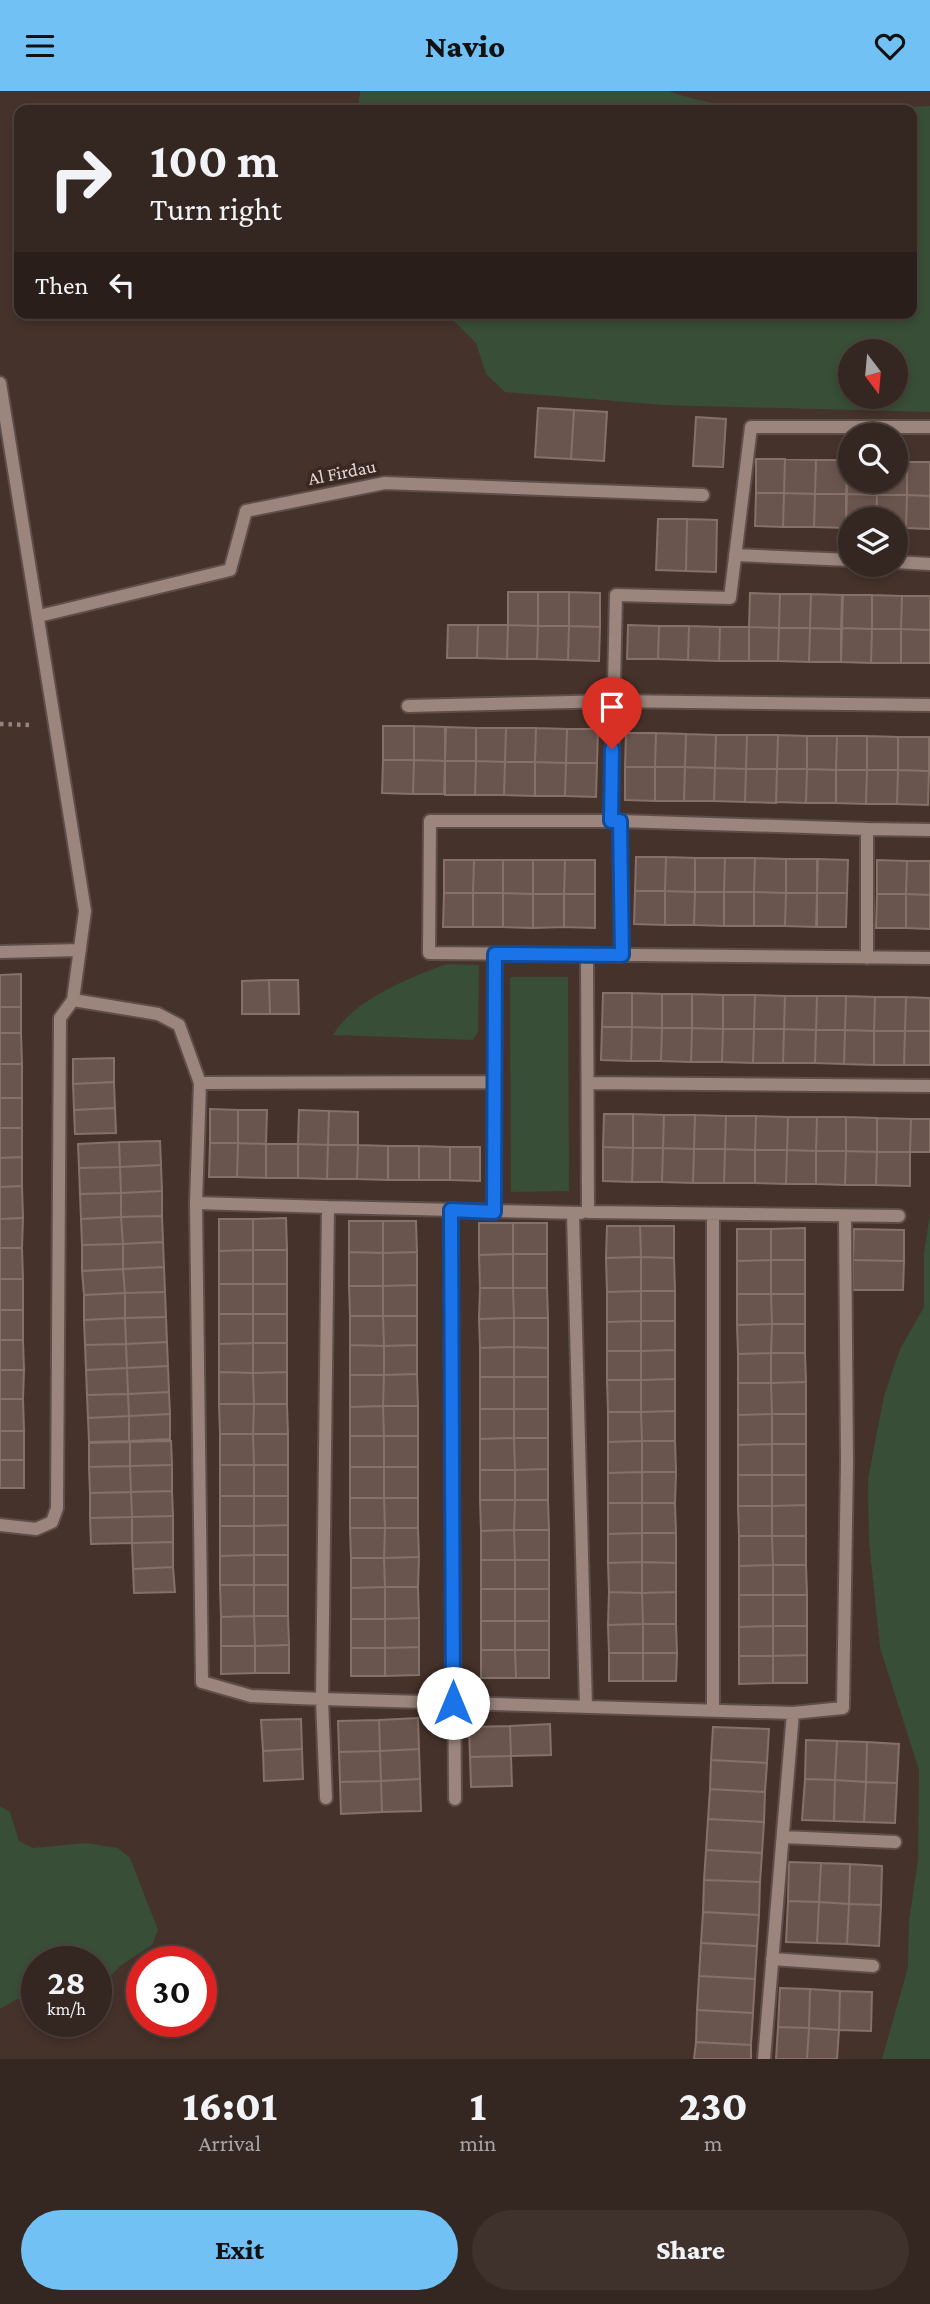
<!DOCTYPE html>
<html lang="en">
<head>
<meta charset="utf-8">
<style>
  :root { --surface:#342620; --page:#3f322d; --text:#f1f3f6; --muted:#a9a5a5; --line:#4e433e; --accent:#71c1f4 }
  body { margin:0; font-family:"Crimson Pro",serif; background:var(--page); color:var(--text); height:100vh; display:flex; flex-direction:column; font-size:26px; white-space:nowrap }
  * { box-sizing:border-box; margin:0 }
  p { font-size:23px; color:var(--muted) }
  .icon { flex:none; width:38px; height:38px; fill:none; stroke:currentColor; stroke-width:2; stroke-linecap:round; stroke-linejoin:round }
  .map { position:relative; height:1968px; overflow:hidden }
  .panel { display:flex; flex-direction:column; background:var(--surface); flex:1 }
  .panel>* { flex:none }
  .guide { position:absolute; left:14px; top:14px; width:903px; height:214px; border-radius:14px; box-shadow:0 4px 10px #0003,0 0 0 2px var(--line); background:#342620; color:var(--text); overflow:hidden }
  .needle { width:46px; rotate:164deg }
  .buttons { position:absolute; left:838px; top:248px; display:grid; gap:14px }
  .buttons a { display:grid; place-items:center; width:70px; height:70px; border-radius:50%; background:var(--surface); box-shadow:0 4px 10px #0003,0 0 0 2px var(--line); font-size:35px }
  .speed { position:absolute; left:21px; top:1855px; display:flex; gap:14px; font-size:35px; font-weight:700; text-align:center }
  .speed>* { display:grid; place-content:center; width:91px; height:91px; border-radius:50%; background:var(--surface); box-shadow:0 4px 10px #0003,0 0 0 2px var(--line); line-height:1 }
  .speed small { font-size:18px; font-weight:400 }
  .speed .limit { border:10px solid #d22; background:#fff; color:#111 }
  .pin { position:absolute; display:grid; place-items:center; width:60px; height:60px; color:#fff; margin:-72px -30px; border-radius:50% 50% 50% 0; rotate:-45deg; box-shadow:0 0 7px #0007 }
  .pin .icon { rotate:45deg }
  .me { position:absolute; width:77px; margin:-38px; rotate:0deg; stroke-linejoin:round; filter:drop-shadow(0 0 5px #0008) }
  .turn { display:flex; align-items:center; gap:24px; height:147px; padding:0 21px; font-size:32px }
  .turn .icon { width:91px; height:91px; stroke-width:2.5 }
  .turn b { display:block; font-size:49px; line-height:60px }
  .then { display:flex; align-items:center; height:66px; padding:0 21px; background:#0003; gap:14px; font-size:26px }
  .eta { display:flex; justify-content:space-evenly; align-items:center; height:119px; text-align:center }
  .eta b { font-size:42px; font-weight:800; line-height:49px }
  .action { display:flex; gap:14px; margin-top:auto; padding:14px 21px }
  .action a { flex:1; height:80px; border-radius:42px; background:var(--accent); color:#111; font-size:28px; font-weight:800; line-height:80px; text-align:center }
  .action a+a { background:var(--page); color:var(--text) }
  header { display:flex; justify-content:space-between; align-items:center; height:91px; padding:0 21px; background:var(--accent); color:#111; font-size:32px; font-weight:800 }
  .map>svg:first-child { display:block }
</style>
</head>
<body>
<header><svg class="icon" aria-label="menu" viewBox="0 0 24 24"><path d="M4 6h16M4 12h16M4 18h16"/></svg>Navio<svg class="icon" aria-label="heart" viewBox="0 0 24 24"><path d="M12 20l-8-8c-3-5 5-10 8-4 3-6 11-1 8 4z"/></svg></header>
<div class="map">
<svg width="930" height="1968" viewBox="0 0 930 1968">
  <rect width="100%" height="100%" fill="#45322b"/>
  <path fill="#384e36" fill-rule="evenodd" d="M360 0H669C714 18 766 16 814 19H358Z
    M930 15V321L662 314 505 301 486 283 476 252 446 222H912V19H842ZM850 261H896V306H850Z
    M447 873 479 874 478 941 473 949 333 944C352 910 410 886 447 873Z
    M510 886H568L569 1100 511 1101Z
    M930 1123V1968H882L908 1876 909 1830 918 1768 919 1679 880 1557 869 1451 868 1388 884 1305 900 1258 924 1216V1162Z
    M0 1715 10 1721 19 1750 33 1757 86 1752 118 1757 130 1767 158 1839 152 1854 120 1875 96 1900V1871H37V1910L17 1908 0 1918Z"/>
  <path fill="#6a554e" stroke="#867169" stroke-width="2" d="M538 317 574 319 571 368 535 366Z
    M574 319 607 321 604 370 571 368Z
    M696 326 726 328 723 376 693 375Z
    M756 368H785L784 402H756Z
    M785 368 816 369 815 403 784 402Z
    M816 369H847L846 403H815Z
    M848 370H850V390H877V404L847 403Z
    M896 370 907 371V404H877V390H896Z
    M907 371H930V405L907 404Z
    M756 402H784L783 436 755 435Z
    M784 402 815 403 814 436H783Z
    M815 403H846V437L814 436Z
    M847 403 877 404 876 429H850V437H846Z
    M877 404H907L906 437H896V429H876Z
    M907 404 930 405V438L906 437Z
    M658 428H687L686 480 656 479Z
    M687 428 717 429 716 481 686 480Z
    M508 501H538V535L508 534Z
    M538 501H569V535H538Z
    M569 501 600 502V536L569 535Z
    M750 502 780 503 779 537 749 536Z
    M780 503H811L810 537H779Z
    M811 503 842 504 841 538 810 537Z
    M843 504H872V538L842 537Z
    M872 504 902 505 901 538H872Z
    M902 505H930V539L901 538Z
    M448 534H478L477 567H447Z
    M478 534H508L507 568 477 567Z
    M508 534 538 535 537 568H507Z
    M628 534 659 535 658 568H627Z
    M538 535H569L568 569 537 568Z
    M569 535 600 536 599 570 568 569Z
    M659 535H689L688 569 658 568Z
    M689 535 720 536 719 570 688 569Z
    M720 536H749V570H719Z
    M749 536 779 537 778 570H749Z
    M779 537H810L809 571 778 570Z
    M810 537 841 538V571H809Z
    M842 537 872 538 871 572 841 571Z
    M872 538H901V572H871Z
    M901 538 930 539V572H901Z
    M383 635H414V669H383Z
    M414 635 445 636V670L414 669Z
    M446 636 476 637V670H445Z
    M476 637H506L505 671 476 670Z
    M506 637H536L535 671H505Z
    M536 637 567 638 566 672 535 671Z
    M567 638H598L597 672H566Z
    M626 642H656L655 676H625Z
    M656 642 686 643 685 676H655Z
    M686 643 716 644 715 677 685 676Z
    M716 644H747L746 678 715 677Z
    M747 644H778L777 678H746Z
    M778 644 807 645V678H777Z
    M807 645H837L836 679 807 678Z
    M837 645H867V679H836Z
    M867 645 898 646V679H867Z
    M898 646H929V680L898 679Z
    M383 669H414L413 703 382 702Z
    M414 669 445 670 444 703H413Z
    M445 670H476L475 704H445Z
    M476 670 505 671 504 704H475Z
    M505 671H535V705L504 704Z
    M535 671 566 672 565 705H535Z
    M566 672H597L596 706 565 705Z
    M625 676H655V710L625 709Z
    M655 676H685L684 710H655Z
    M685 676 715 677 714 710H684Z
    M715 677 746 678 745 711 714 710Z
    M746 678H777L776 712 745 711Z
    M777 678H807L806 712 776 711Z
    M807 678 836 679V712H806Z
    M836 679H867L866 713 836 712Z
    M867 679H898L897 713H866Z
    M898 679 929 680 928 714 897 713Z
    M636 766H666L665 800H635Z
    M666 766 695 767V801L665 800Z
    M695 767H725L724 801H695Z
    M725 767H755L754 801H724Z
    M755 767 786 768V802L754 801Z
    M786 768H817V802H786Z
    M818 768 848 769 847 802H817Z
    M444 769H474L473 802H444Z
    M474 769H503V802H473Z
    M503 769H533V803L503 802Z
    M533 769H565L564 803H533Z
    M565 769H595V803H564Z
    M877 769 907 770 906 803H877Z
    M907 770H930V804L906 803Z
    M635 800H665V834L634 833Z
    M665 800 695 801 694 834H665Z
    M695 801H724V835L694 834Z
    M724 801H754V835H724Z
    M754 801 786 802 785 835H754Z
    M444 802H473V836H443Z
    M473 802H503V836H473Z
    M503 802 533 803V837L503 836Z
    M786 802H817L816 836 785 835Z
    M817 802H847L846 836H817Z
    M533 803H564V836L533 837Z
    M564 803H595V837L564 836Z
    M877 803H906V837H876Z
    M906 803 930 804V838L906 837Z
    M21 883V916H0V884Z
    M269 889 270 923H242V890Z
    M269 889H298L299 923H270Z
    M603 902H632V936H602Z
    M632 902 662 903V937L632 936Z
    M662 903H692V937H662Z
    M692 903 723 904V938L692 937Z
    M723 904H755L754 938H723Z
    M755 904 785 905 784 938H754Z
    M785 905H817L816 939 784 938Z
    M817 905H846L845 939H816Z
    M846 905 875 906 874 940 845 939Z
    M875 906H906L905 940H874Z
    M906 906 930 907V940H905Z
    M0 916H21V942H0Z
    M602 936H632L631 970 601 969Z
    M632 936 662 937 661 970H631Z
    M662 937H692L691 971 661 970Z
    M692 937 723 938 722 971H691Z
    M723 938H754L753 972 722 971Z
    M754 938H784L783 972H753Z
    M784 938 816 939 815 972H783Z
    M816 939H845L844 973 815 972Z
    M845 939 874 940V974L844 973Z
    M874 940H905L904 974H874Z
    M905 940H930V974H904Z
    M0 942H21L22 973H0Z
    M114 967V991L73 993V968Z
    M0 973H22V1007H0Z
    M114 991 115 1017 74 1019 73 993Z
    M0 1007H22V1037H0Z
    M115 1017 116 1042 75 1043 74 1019Z
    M210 1018 238 1019V1052H210Z
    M238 1019H267L266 1053 238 1052Z
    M299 1019 329 1020 328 1054 298 1053Z
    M329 1020 358 1021V1054H328Z
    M604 1023H633V1057L603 1056Z
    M633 1023 664 1024 663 1057H633Z
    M664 1024H695L694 1058 663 1057Z
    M695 1024 726 1025 725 1058H694Z
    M726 1025H756L755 1059 725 1058Z
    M756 1025 788 1026 787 1059H755Z
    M788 1026H817L816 1060 787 1059Z
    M817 1026H846V1060H816Z
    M846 1026 877 1027V1061L846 1060Z
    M877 1027 911 1028 910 1061H877Z
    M911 1028H930V1061H910Z
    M0 1037H22V1066L0 1067Z
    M160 1050 161 1074 120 1076 119 1051Z
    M119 1051 120 1076 79 1077 78 1053Z
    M210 1052H238L237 1086H209Z
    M238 1052 266 1053V1087L237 1086Z
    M266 1053H298V1087H266Z
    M298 1053 328 1054 327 1088 298 1087Z
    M328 1054H358L357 1088H327Z
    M358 1054 388 1055V1089L357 1088Z
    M388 1055H419V1089H388Z
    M419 1055 450 1056V1089H419Z
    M450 1056H480V1090L450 1089Z
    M603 1056 633 1057 632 1091 603 1090Z
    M633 1057H663L662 1091H632Z
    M663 1057 694 1058 693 1092 662 1091Z
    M694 1058H725L724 1092H693Z
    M725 1058 755 1059V1092H724Z
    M755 1059H787L786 1093 755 1092Z
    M787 1059 816 1060V1093H786Z
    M816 1060H846L845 1094 816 1093Z
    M846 1060 877 1061 876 1094H845Z
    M877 1061H910V1095L876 1094Z
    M22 1066V1095L0 1096V1067Z
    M161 1074 162 1100 121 1102 120 1076Z
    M120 1076 121 1102 80 1103 79 1077Z
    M22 1095 23 1127 0 1128V1096Z
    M162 1100V1125L121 1126V1102Z
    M121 1102V1126L81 1128 80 1103Z
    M162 1125 163 1151 123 1153 121 1126Z
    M121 1126 123 1153 82 1154 81 1128Z
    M23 1127 22 1157H0V1128Z
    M286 1127 287 1159H253V1128Z
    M219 1128H253V1159L219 1160Z
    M349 1130H383V1162L349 1161Z
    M383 1130H416L417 1161 383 1162Z
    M479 1132H513V1163L479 1164Z
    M513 1132H547V1163H513Z
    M607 1135H640L641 1166 606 1167Z
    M640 1135H674V1167L641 1166Z
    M805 1137V1169H771V1138Z
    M737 1138H771V1169L737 1170Z
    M854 1138 904 1139V1170L853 1169Z
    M163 1151 164 1176 123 1178V1153Z
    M123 1153V1178L82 1180V1154Z
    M0 1157H22L23 1188H0Z
    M253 1159H287V1193H253Z
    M253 1159V1193H219V1160Z
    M349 1161 383 1162V1195H349Z
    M417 1161V1194L383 1195V1162Z
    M513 1163H547V1197H513Z
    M513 1163V1197H480L479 1164Z
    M641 1166 674 1167 675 1200H641Z
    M641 1166V1200L607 1201 606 1167Z
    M771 1169H805V1203H771Z
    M771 1169V1203H737V1170Z
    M853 1169 904 1170 903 1199H853Z
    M164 1176 165 1201 125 1202 123 1178Z
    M123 1178 125 1202 84 1204 82 1180Z
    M0 1188H23V1219H0Z
    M219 1193H253V1223H219Z
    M253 1193H287V1223H253Z
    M417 1194V1225H383V1195Z
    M349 1195H383V1225H350Z
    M480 1197H513L514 1227 479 1228Z
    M513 1197H547L548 1227H514Z
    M641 1200H675V1230H641Z
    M641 1200V1230L607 1231V1201Z
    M165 1201 166 1226 125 1227V1202Z
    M125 1202V1227L84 1229V1204Z
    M737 1203H771L772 1233 737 1234Z
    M771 1203H805V1233H772Z
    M0 1219H23V1249H0Z
    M219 1223H253V1252L219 1253Z
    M253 1223H287V1252H253Z
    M350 1225H383L384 1255 350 1254Z
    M383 1225H417V1254L384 1255Z
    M166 1226 167 1251 126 1253 125 1227Z
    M125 1227 126 1253 85 1254 84 1229Z
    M514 1227H548V1257L514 1256Z
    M514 1227V1256L480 1257 479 1228Z
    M641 1230H675V1259L641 1260Z
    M641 1230V1260H607V1231Z
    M772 1233H805V1262H771Z
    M772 1233 771 1262 738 1263 737 1234Z
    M0 1249H23L24 1279H0Z
    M167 1251 168 1275 127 1277 126 1253Z
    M253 1252V1282L219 1281V1253Z
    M253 1252H287V1281L253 1282Z
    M126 1253 127 1277 86 1279 85 1254Z
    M350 1254 384 1255V1284H350Z
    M417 1254V1283L384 1284V1255Z
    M514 1256V1286H480V1257Z
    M514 1256 548 1257V1286H514Z
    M675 1259V1288L641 1289V1260Z
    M607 1260H641V1289H607Z
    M771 1262H805L806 1291 771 1292Z
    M771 1262V1292H738V1263Z
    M168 1275 169 1301 128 1303 127 1277Z
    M127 1277 128 1303 87 1304 86 1279Z
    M0 1279H24L23 1308H0Z
    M219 1281 253 1282 254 1313H219Z
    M287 1281V1313H254L253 1282Z
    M417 1283 418 1315H383L384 1284Z
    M350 1284H384L383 1315 350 1316Z
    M480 1286H514V1318H480Z
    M514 1286H548V1318H514Z
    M675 1288V1320L641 1321V1289Z
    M607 1289H641V1321H608Z
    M806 1291V1323H772L771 1292Z
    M738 1292H771L772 1323 738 1324Z
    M169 1301 170 1323 129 1325 128 1303Z
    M128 1303 129 1325 88 1327 87 1304Z
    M0 1308H23L24 1340H0Z
    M219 1313H254L253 1343H220Z
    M254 1313H287L288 1343H253Z
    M383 1315H418V1345H384Z
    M383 1315 384 1345H350V1316Z
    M480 1318H514V1347L480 1348Z
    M514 1318H548V1347H514Z
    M675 1320V1350H642L641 1321Z
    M608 1321H641L642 1350 608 1351Z
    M170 1323V1348L129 1350V1325Z
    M772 1323H806V1353H772Z
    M772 1323V1353L738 1354V1324Z
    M129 1325V1350L89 1351 88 1327Z
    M0 1340H24V1369H0Z
    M220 1343H253L254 1374H220Z
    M253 1343H288V1374H254Z
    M350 1345H384V1376H350Z
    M384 1345H418V1376H384Z
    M514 1347 515 1379H480V1348Z
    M514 1347H548V1378L515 1379Z
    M171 1350 172 1374 130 1375V1351Z
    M642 1350V1381L608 1382V1351Z
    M642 1350H675L676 1381H642Z
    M130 1351V1375L89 1376V1352Z
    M772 1353H806V1384H772Z
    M772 1353V1384H738V1354Z
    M0 1369H24V1397H0Z
    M172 1374V1400L131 1401 130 1375Z
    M220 1374H254V1405H220Z
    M254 1374H288V1405H254Z
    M130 1375 131 1401 90 1402 89 1376Z
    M350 1376H384V1407H350Z
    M384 1376H418V1407H384Z
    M548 1378V1409H515V1379Z
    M480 1379H515V1409H480Z
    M642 1381H676L675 1412H642Z
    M642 1381V1412H608V1382Z
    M738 1384H772V1415H738Z
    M772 1384H806V1414L772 1415Z
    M172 1400 173 1425 132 1426 131 1401Z
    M131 1401 132 1426 90 1427V1402Z
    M220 1405H254V1435H220Z
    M254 1405H288V1434L254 1435Z
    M350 1407H384L385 1437H350Z
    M384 1407H418V1437H385Z
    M480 1409H515L514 1439 481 1440Z
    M515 1409H548L549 1439H514Z
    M608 1412H642V1442L608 1443Z
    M642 1412H675L676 1442H642Z
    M806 1414V1445H772V1415Z
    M738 1415H772V1445H739Z
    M173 1425V1451L132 1452V1426Z
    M132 1426V1452L91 1453 90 1427Z
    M288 1434V1464H254V1435Z
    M220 1435H254V1464L220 1465Z
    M350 1437H385L384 1467H351Z
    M385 1437H418L419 1466 384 1467Z
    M514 1439 515 1469H481V1440Z
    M514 1439H549V1469H515Z
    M642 1442V1471L608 1472V1443Z
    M642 1442H676V1472L642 1471Z
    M739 1445H772L773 1474 739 1475Z
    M772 1445H806V1474H773Z
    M173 1451V1476L133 1478 132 1452Z
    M254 1464V1494H220V1465Z
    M254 1464H288V1494H254Z
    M419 1466 418 1496H385L384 1467Z
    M351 1467H384L385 1496 351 1497Z
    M481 1469H515V1498H481Z
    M515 1469H549V1498H515Z
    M642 1471V1502L609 1501 608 1472Z
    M642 1471 676 1472V1501L642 1502Z
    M773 1474H806L807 1504H773Z
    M773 1474V1504H739V1475Z
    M173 1476 175 1501 134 1502 133 1478Z
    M220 1494H254V1525L221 1526Z
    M254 1494H288V1525H254Z
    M385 1496V1528H351V1497Z
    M385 1496H418L419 1527 385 1528Z
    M481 1498H515V1530H481Z
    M515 1498H549V1530H515Z
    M609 1501 642 1502 643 1533 608 1534Z
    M676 1501V1533H643L642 1502Z
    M739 1504H773V1535L739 1536Z
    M773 1504H807V1535H773Z
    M254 1525H288L289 1554 255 1555Z
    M254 1525 255 1555H221V1526Z
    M419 1527V1556L385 1557V1528Z
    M351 1528H385V1557H351Z
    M481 1530H515V1559H481Z
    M515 1530H549V1559H515Z
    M643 1533H676L677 1562H643Z
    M643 1533V1562H609L608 1534Z
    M773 1535H807V1564L773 1565Z
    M773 1535V1565H739V1536Z
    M289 1554V1582H255V1555Z
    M221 1555H255V1582L221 1583Z
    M419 1556V1584L385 1585V1557Z
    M351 1557H385V1585H351Z
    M481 1559H515L516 1587H481Z
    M515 1559H549V1587H516Z
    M609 1562H643V1590H609Z
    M643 1562H677L676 1590H643Z
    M807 1564V1592H773V1565Z
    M739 1565H773V1592L739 1593Z
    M418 1627 419 1658 380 1660 379 1629Z
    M301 1628 302 1658 263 1660 261 1629Z
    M379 1629 380 1660 339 1661 338 1630Z
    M550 1633 551 1664 511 1665 510 1635Z
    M510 1635 511 1665 470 1666 469 1636Z
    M713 1636 769 1638 767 1672 711 1669Z
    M806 1649 837 1650 835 1689 805 1688Z
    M837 1650 867 1651 866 1691 835 1689Z
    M867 1651 899 1653 897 1692 866 1691Z
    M302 1658 303 1688 264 1690 263 1660Z
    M419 1658 420 1688 381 1690 380 1660Z
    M380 1660 381 1690 340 1691 339 1661Z
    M511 1665 512 1695 471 1696 470 1666Z
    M711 1669 767 1672 765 1701 710 1698Z
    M420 1688 421 1720 382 1721 381 1690Z
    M805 1688 835 1689 834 1730 802 1729Z
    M835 1689 866 1691 864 1731 834 1730Z
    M381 1690 382 1721 341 1723 340 1691Z
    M866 1691 897 1692 895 1732 864 1731Z
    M710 1698 765 1701 764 1731 708 1728Z
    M708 1728 764 1731 762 1762 706 1759Z
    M706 1759 762 1762 760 1791 704 1789Z
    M789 1771 821 1772 819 1811 788 1810Z
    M821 1772 850 1773 849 1813 819 1811Z
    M850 1773 882 1775 881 1814 849 1813Z
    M704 1789 760 1791 759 1824 703 1821Z
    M788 1810 819 1811 817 1852 786 1851Z
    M819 1811 849 1813 847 1853 817 1852Z
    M849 1813 881 1814 879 1855 847 1853Z
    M703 1821 759 1824 757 1855 701 1852Z
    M701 1852 757 1855 755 1888 699 1885Z
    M699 1885 755 1888 753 1922 697 1919Z
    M780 1897 810 1898 809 1937 778 1936Z
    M810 1898 840 1900 839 1939 809 1937Z
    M840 1900 872 1901 871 1940 839 1939Z
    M697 1919 753 1922 751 1954 696 1951Z
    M778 1936 809 1937 807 1968H776Z
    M809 1937 839 1939 837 1968H807Z
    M696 1951 751 1954V1968H694Z"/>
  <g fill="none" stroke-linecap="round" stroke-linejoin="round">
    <g stroke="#5e4e49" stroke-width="16">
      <path id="minor" d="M0 292 85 820 73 909 60 927 57 1417 52 1431 36 1438 0 1434
        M735 464 850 469
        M896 471 930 473
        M39 525 230 479 246 420 385 392 703 404
        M408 615 613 610 930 614
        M611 730 616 504 730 507 751 336H930
        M620 730 622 864
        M867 738 620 730H430L429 862 930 867
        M0 861 80 859
        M587 864 588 1121 899 1125
        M867 867V738L930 739
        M73 909 158 923 179 934 200 992 196 1112 202 1591 251 1605 322 1608 326 1707
        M200 992 495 991
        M588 992 930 995
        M196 1112 328 1116 322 1608 793 1622 764 1968
        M328 1116 581 1122
        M451 1119 455 1708
        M494 1121 495 863
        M573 1123 586 1616
        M713 1619V1124
        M793 1622 843 1617 847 1371 845 1126
        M783 1746 895 1751
        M772 1868 873 1875"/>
    </g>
    <path stroke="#958580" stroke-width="4.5" stroke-dasharray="3.5 5" stroke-linecap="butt" d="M0 633 32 634"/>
    <use href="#minor" stroke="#9b857d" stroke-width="12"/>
  </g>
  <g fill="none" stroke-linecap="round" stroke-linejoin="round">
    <g stroke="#114b97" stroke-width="18">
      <path id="route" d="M453 1612 451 1119 494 1121 495 863 622 864 620 730H611L612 658"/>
    </g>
    <use href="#route" stroke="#1a73e8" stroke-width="12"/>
  </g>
  <g text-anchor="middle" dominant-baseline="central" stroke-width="7" stroke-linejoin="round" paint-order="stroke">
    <g font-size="19" fill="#e2d6d2" stroke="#3a2822">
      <text transform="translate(342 381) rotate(-11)">Al Firdau</text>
    </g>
  </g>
</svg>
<div class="buttons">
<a><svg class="needle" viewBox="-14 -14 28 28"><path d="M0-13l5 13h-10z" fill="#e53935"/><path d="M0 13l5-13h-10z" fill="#a9a5a5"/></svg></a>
<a><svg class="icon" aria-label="search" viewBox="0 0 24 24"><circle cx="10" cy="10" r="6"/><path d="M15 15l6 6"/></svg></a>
<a><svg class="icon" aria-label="layers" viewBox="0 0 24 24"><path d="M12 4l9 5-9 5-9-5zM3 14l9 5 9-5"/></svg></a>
</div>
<div class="speed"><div>28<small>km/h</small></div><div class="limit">30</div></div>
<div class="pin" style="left:612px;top:658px;background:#d93025"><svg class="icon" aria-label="arrive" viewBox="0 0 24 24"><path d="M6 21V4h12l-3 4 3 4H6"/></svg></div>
<svg class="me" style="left:453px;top:1612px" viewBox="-20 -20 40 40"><circle r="19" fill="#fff"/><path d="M0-13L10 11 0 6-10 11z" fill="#1a73e8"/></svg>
<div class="guide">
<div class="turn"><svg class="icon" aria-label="right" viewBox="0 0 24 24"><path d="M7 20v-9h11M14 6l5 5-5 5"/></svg><div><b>100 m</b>Turn right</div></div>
<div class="then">Then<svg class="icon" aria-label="left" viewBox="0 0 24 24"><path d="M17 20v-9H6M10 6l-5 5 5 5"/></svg></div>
</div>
</div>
<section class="panel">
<div class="eta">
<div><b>16:01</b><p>Arrival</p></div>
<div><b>1</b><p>min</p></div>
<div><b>230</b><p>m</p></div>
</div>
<div class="action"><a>Exit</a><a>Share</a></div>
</section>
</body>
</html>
